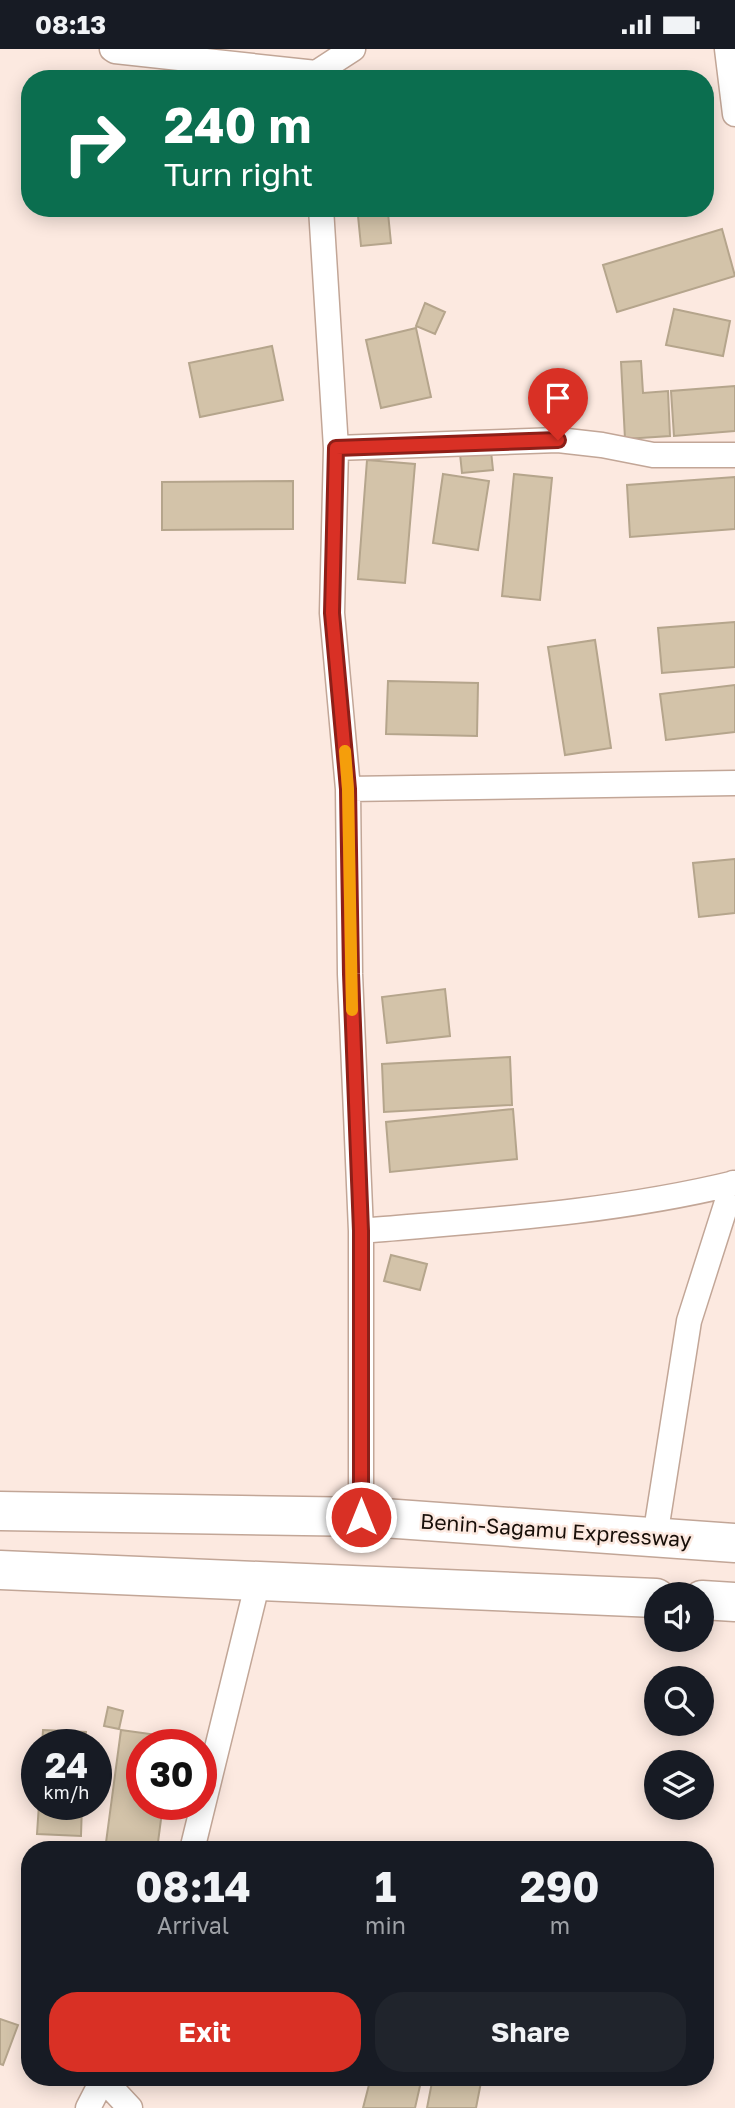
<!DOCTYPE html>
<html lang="en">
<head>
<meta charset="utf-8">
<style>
  :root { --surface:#171b24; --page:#20242c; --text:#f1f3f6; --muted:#9ea1a6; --accent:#d93025 }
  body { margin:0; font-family:"Golos Text",sans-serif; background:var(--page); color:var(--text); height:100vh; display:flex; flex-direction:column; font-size:26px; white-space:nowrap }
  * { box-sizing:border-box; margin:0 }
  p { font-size:23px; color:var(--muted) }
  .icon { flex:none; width:38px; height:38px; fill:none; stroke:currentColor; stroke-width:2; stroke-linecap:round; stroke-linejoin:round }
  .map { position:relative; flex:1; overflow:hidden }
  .panel { position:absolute; left:21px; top:1792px; width:693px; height:245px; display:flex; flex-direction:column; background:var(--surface); border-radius:28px; box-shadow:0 4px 18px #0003 }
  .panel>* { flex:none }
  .hud { position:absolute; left:21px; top:21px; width:693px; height:147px; border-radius:28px; box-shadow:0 4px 18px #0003; background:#0b6e4f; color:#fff; overflow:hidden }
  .fabs { position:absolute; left:644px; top:1533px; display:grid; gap:14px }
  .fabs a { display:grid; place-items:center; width:70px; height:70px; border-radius:50%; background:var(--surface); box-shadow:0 4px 18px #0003; font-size:35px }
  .speed { position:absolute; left:21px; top:1680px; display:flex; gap:14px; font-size:35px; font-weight:700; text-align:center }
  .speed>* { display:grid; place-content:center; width:91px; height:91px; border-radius:50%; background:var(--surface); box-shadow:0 4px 18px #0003; line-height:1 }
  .speed small { font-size:18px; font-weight:400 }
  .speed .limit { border:10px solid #d22; background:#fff; color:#111 }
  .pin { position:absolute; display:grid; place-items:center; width:60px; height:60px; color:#fff; margin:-72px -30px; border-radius:50% 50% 50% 0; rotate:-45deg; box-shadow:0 0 7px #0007 }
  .pin .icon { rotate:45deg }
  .me { position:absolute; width:77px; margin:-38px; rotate:0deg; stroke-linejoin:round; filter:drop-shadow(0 0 5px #0008) }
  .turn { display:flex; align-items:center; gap:24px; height:147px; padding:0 28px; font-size:32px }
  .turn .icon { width:91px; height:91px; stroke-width:2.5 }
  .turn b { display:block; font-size:49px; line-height:60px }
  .eta { display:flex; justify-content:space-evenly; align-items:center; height:119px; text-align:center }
  .eta b { font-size:42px; font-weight:700; line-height:49px }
  .button { display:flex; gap:14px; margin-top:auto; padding:14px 28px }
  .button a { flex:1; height:80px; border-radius:28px; background:var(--accent); color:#fff; font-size:28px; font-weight:700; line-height:80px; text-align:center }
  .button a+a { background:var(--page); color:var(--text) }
  .status { display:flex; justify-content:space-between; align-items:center; height:49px; padding:0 35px; background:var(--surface); direction:ltr }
  .status svg { height:19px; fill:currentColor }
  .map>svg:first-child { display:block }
</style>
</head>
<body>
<div class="status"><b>08:13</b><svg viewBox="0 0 49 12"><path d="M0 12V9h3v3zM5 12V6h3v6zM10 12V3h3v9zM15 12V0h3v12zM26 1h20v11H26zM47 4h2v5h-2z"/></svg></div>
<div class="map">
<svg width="735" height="2059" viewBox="0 0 735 2059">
  <rect width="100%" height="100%" fill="#fce9e0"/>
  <path fill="#d3c3a9" stroke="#b5a58c" stroke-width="2" d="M388 164 391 194 361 197 358 167Z
    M722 180 735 227 617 263 603 216Z
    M425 254 445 263 435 285 416 277Z
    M674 260 730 272 723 307 666 296Z
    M416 279 431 348 381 359 366 291Z
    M272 297 283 351 200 368 189 314Z
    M641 312 643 344 668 342 670 387 625 390 621 313Z
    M735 337V382L674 387 671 342Z
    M491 402 493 421 462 424 460 405Z
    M367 411 415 415 405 534 358 530Z
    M443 425 489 432 478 501 433 494Z
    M514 425 552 429 540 551 502 547Z
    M735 428V480L630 488 627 436Z
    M293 432V480L162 481V433Z
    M735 573V618L662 624 658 579Z
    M595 591 611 699 565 706 548 598Z
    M388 632 478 634 477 687 386 685Z
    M735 636V683L666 691 660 645Z
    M735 810V864L699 868 693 814Z
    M445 940 450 987 387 994 382 948Z
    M510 1008 512 1056 384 1063 382 1015Z
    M513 1060 517 1110 390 1123 386 1073Z
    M391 1206 427 1215 420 1241 384 1232Z
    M108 1658 123 1662 119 1680 104 1677Z
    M43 1681 86 1683 85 1696H42Z
    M121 1681 172 1688 171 1696H142V1755H163L157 1801H105Z
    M39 1755H82L81 1787 37 1785Z
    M0 1970 18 1976 3 2016 0 2015Z
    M371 2028H422L415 2059H363Z
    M433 2028H482L476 2059H427Z"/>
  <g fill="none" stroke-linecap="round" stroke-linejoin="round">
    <g stroke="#c2a697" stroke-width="27">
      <path id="street" d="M112 0 115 2 316 24 353 0
        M727 0 735 65
        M321 159 336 399 332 564 348 740 350 925 361 1182V1468
        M336 399 558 391 602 396 653 406H735
        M348 740 735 734
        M361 1182C486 1171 612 1164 735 1134
        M655 1488 689 1272 733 1134
        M192 1801 258 1532
        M103 2030 130 2059
        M88 2059 104 2028"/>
    </g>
    <g stroke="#c2a697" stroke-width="41">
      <path id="highway" d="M0 1462 369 1468 735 1494
        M0 1521 656 1549
        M702 1551 735 1553"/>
    </g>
    <use href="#street" stroke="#fff" stroke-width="24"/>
    <use href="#highway" stroke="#fff" stroke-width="38"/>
  </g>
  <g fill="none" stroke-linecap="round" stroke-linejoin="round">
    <g stroke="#8d1f18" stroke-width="18">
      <path id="route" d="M361 1468V1182L351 925 348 740 332 564 336 399 558 391"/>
    </g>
    <use href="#route" stroke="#d93025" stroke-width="12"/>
    <path stroke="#f59e0b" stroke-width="12" d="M345 702 348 740 352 961"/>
  </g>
  <g text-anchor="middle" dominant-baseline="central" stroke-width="5" stroke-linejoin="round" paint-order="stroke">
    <g font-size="21" fill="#180f09" stroke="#fce9e0">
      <text transform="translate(556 1481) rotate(4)">Benin-Sagamu Expressway</text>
    </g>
  </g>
</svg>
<div class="fabs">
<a><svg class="icon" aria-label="sound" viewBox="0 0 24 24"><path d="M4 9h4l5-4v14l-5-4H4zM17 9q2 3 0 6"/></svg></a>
<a><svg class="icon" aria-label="search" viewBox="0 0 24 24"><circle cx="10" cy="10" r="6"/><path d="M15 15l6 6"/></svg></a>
<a><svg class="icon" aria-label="layers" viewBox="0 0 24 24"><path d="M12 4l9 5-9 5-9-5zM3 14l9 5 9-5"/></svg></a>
</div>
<div class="speed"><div>24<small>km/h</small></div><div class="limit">30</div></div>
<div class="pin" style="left:558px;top:391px;background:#d93025"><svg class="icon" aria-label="arrive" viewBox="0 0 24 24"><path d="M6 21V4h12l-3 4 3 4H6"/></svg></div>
<svg class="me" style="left:361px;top:1468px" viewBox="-20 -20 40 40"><circle r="17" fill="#d93025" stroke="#fff" stroke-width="3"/><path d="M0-11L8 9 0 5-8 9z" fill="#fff"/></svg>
<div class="hud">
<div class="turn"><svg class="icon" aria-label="right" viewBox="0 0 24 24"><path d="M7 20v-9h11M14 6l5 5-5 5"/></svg><div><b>240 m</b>Turn right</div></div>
</div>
<section class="panel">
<div class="eta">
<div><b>08:14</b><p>Arrival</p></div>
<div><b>1</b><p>min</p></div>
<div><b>290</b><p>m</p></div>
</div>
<div class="button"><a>Exit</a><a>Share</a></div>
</section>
</div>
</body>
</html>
